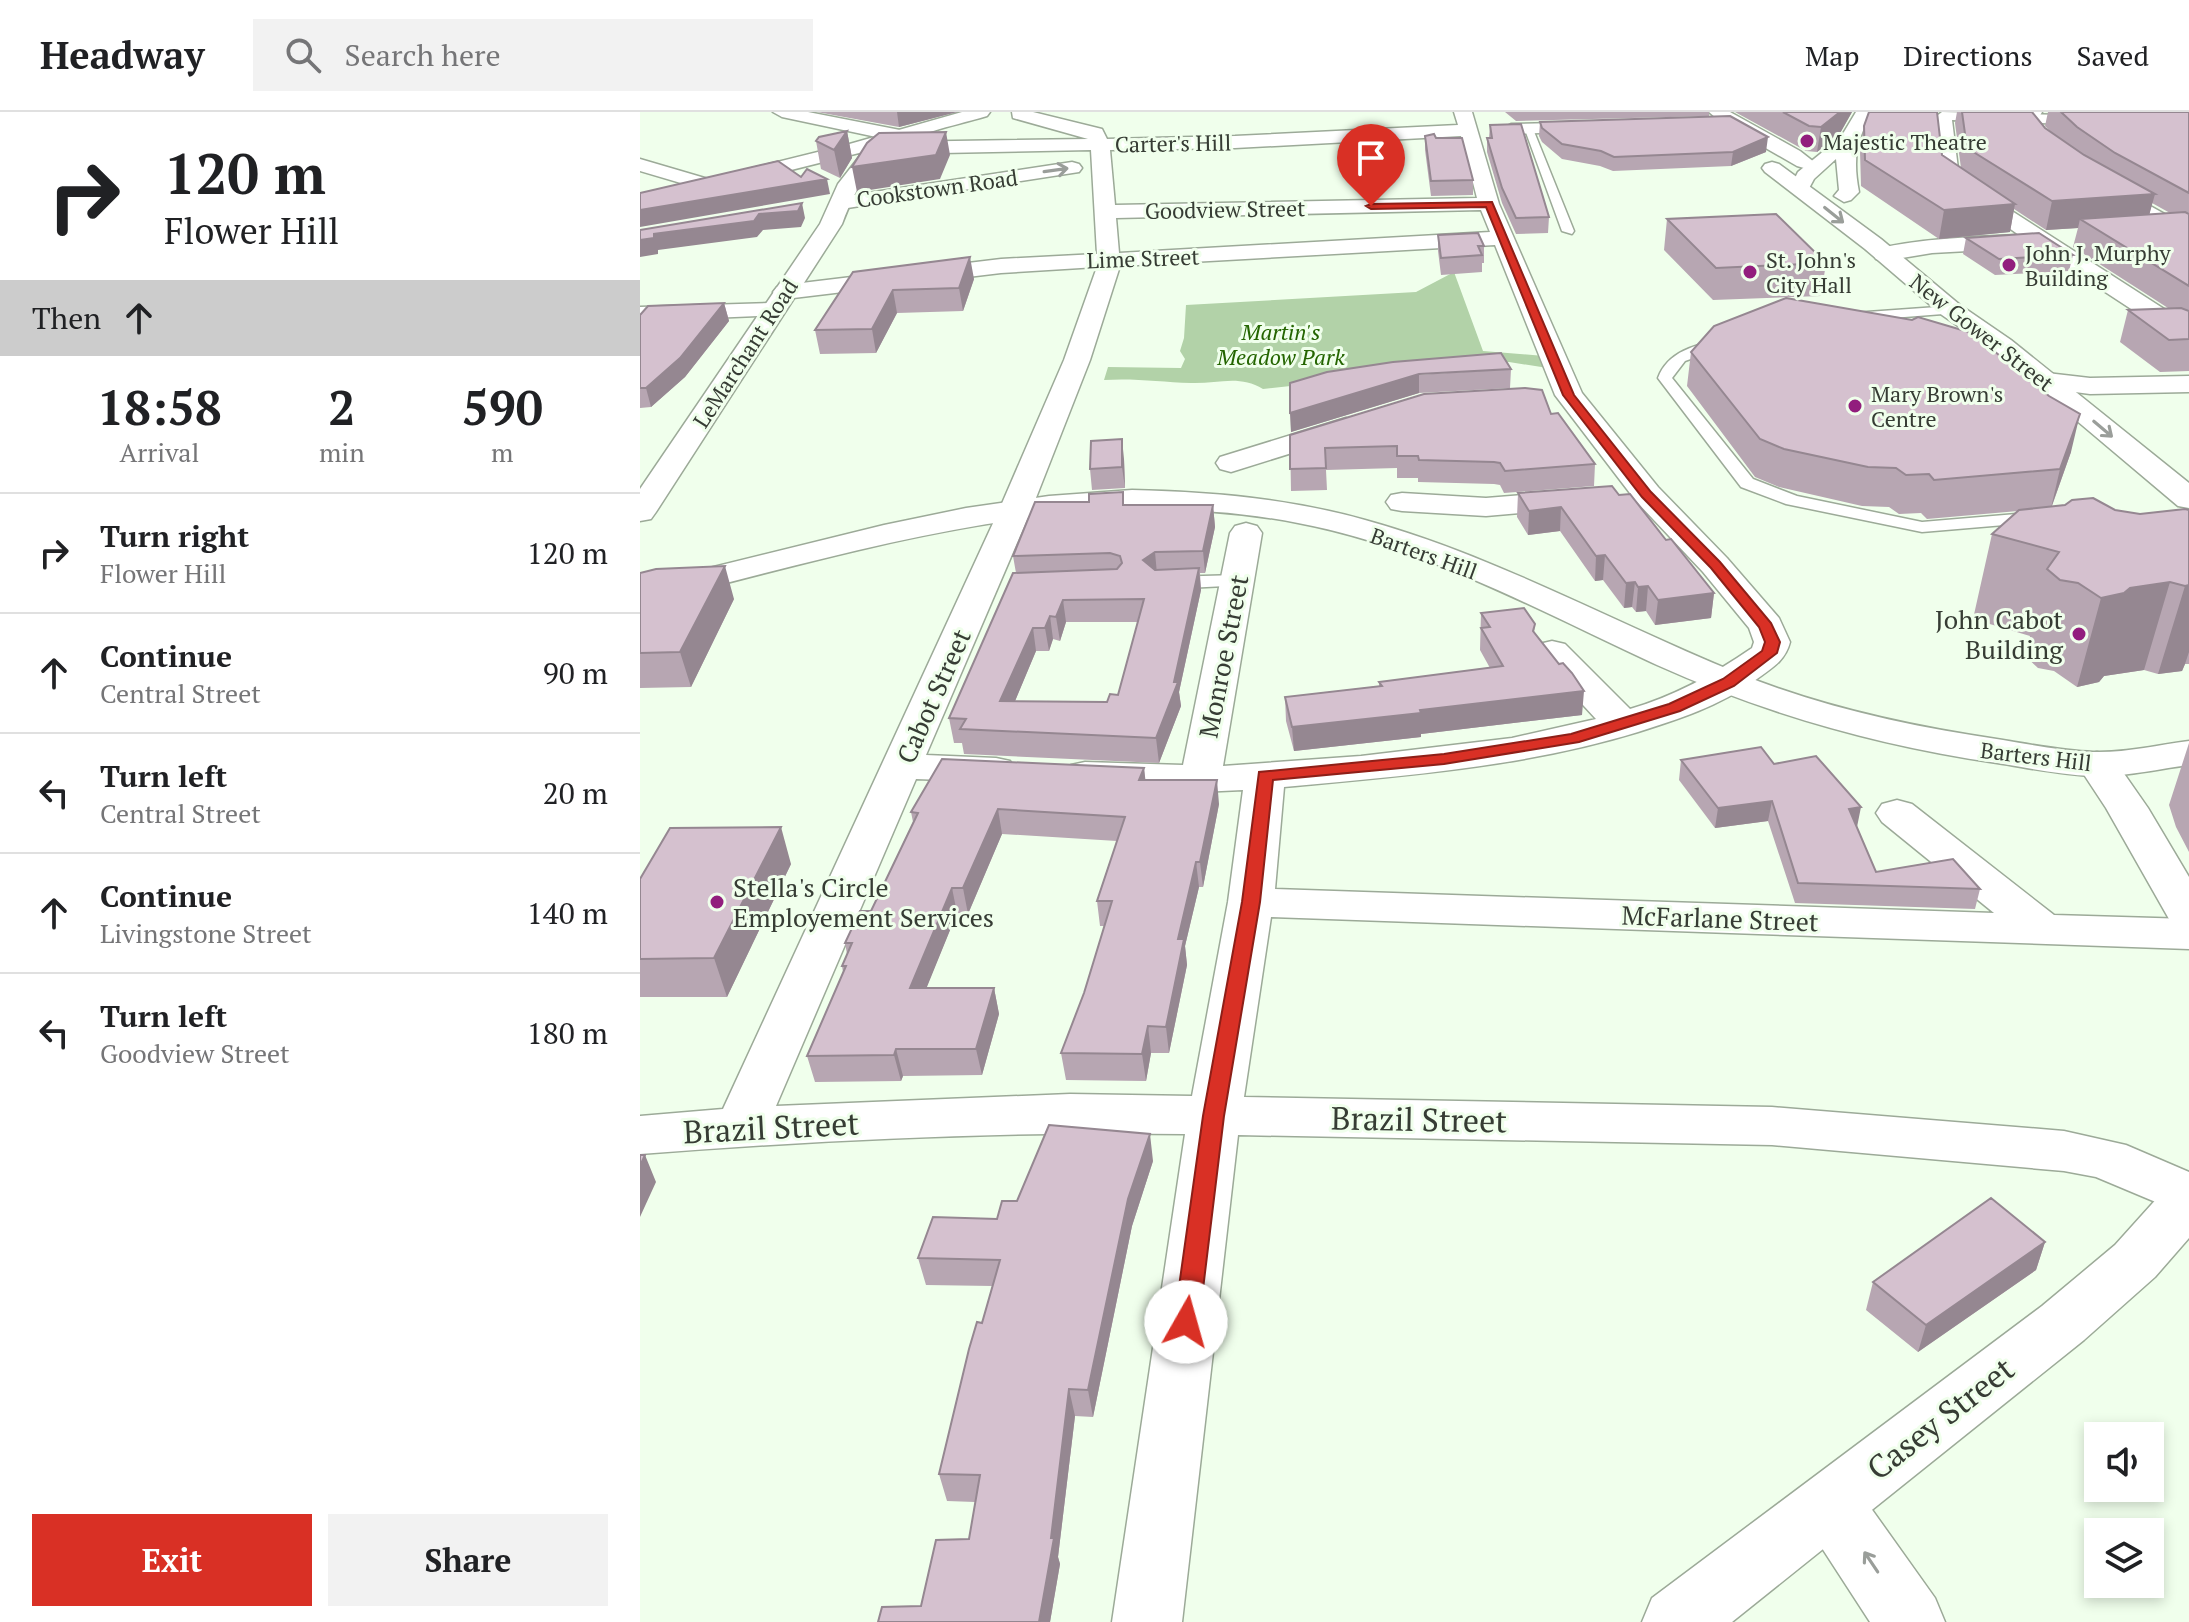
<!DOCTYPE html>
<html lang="en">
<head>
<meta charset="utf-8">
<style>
  :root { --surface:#fff; --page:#f2f2f2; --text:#202124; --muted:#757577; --line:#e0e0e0; --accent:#d93025 }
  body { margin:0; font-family:"PT Serif",serif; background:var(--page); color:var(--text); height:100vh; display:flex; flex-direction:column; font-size:30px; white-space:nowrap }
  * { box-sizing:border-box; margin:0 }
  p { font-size:26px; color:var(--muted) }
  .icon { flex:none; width:44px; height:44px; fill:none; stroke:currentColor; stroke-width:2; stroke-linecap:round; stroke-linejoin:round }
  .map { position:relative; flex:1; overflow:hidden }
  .sheet { display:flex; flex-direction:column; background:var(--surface); width:640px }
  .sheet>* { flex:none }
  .guide { background:#fff; color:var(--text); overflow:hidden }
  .tools { position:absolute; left:1444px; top:1310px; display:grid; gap:16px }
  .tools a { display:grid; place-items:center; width:80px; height:80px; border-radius:0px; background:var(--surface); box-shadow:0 4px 12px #0003; font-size:40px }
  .pin { position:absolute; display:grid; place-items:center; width:68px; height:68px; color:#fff; margin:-82px -34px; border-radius:50% 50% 50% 0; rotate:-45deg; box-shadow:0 0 8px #0007 }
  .pin .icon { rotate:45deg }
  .me { position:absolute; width:88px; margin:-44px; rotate:7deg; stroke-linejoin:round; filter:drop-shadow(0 0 6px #0008) }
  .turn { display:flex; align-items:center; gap:28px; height:168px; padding:0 32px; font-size:36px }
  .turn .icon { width:104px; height:104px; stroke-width:2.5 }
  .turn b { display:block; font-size:56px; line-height:68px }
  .then { display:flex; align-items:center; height:76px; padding:0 32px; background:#0003; gap:16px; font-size:30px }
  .eta { display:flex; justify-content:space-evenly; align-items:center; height:136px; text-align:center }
  .eta b { font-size:48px; font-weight:700; line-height:56px }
  .button { display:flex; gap:16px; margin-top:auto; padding:16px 32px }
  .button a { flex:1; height:92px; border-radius:0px; background:var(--accent); color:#fff; font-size:32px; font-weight:700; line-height:92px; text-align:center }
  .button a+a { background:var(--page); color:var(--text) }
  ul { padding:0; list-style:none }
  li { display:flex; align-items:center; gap:24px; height:120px; padding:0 32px; border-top:2px solid var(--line) }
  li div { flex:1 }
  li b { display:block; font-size:30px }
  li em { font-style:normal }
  header { display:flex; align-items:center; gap:48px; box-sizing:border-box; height:112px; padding:0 40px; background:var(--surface); border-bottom:2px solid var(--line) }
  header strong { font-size:38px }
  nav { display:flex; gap:44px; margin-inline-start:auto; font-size:28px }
  .search { width:560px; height:72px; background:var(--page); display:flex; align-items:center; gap:20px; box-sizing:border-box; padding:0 28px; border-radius:0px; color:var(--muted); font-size:30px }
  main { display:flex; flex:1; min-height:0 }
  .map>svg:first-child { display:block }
</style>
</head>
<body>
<header>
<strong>Headway</strong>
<div class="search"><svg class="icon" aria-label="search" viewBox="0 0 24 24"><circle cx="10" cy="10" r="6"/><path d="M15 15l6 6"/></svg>Search here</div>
<nav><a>Map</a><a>Directions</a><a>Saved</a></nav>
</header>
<main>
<section class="sheet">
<div class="guide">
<div class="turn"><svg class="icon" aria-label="right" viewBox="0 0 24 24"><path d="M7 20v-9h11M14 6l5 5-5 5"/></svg><div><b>120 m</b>Flower Hill</div></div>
<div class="then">Then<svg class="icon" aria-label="ahead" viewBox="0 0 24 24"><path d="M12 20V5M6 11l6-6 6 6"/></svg></div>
</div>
<div class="eta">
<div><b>18:58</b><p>Arrival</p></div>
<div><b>2</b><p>min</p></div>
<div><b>590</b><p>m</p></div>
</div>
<ul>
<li><svg class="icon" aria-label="right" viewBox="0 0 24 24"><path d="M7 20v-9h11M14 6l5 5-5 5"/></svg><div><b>Turn right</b><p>Flower Hill</p></div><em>120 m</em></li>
<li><svg class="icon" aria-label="ahead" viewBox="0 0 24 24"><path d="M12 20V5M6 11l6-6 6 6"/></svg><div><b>Continue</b><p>Central Street</p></div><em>90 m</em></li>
<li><svg class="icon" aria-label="left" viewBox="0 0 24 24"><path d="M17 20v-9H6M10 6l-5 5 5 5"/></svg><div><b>Turn left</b><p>Central Street</p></div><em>20 m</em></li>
<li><svg class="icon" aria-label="ahead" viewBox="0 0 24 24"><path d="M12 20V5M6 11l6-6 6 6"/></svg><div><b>Continue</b><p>Livingstone Street</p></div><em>140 m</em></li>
<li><svg class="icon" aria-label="left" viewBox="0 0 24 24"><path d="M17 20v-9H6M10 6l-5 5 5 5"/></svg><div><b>Turn left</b><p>Goodview Street</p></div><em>180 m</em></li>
</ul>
<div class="button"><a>Exit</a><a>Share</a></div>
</section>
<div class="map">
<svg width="1549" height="1510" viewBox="0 0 1549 1510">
  <rect width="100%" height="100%" fill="#f0ffec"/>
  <path fill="#b2d2a8" d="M814 160 843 239 904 244 914 257 869 250 623 277C599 262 577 272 551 271 521 270 494 266 464 268L468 255 541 256 545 247 540 239 544 226 546 193 776 180Z"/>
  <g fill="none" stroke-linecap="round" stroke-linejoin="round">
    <g stroke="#9caa98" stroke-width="3">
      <path id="service" d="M884 15 893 17 934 119 932 122 922 119Z
        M1311 194 1318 198 1316 201 1213 209 1206 205 1213 201Z
        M1082 227 1087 228V234L1045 249 1032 266 1113 367 1157 384 1282 410 1399 400 1408 405 1399 410 1282 420 1146 392 1101 375 1018 266C1028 239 1056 233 1082 227Z
        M598 463 607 469 605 473 528 477 519 471 528 465Z"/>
    </g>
    <g stroke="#9caa98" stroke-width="3">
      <path id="minor" d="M372 0H393L462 17 467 27 595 24 818 13 814 0H832L859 92 942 281 1018 375 1087 446 1139 506 1150 530C1145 550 1130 557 1114 569 1079 594 1039 607 998 620 884 655 763 664 644 675L635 777 1354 801 1242 710 1236 701 1242 692 1257 688 1272 692 1414 803 1549 807V837L631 805 604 985 1132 995 1424 1019 1486 1033 1549 1060V1104L1456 1065 1424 1059 1132 1033 598 1023 542 1510H472L545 1022C363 1019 181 1028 0 1042V1004L83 997 360 396 424 248 457 155 361 161 145 187 137 185 133 180 137 175 145 173 361 147 457 142 451 38 251 42 242 36 251 30 448 27 373 6ZM821 24 837 86 475 93 470 38 595 36ZM841 98 850 120 479 141 476 106ZM855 133 915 283 996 389 1063 460 1109 516 1114 530 1112 536C1073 563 1035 584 990 597L925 532 912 529 899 532 894 540 956 607 872 626 721 644 583 654 622 421 617 414 606 411 595 414 590 421 543 653 445 650 431 653 425 662 431 671 445 674 560 680 603 678 588 790 552 984 430 982 136 994 276 667 356 670 370 667 376 658 370 649 356 646 286 643 392 396 450 248 480 154Z
        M1302 0 1549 6V16L1312 8 1319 65 1549 213V232L1540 229 1392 132 1383 136 1292 141 1244 149 1236 147 1233 142 1236 137C1283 126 1331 125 1379 123L1299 67 1294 6Z
        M961 10 970 15 967 19 871 22 862 17 871 12Z
        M0 47 75 69 78 73 68 79 0 59Z
        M432 50 439 52 442 56 439 60 201 97 191 91 201 85Z
        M131 191 140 193 143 198 140 203 0 209V195Z
        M1407 261 1450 266 1549 264V280L1450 282 1397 275 1394 269 1397 263Z
        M706 306 716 309 720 315 716 321 591 360 580 357 576 351 580 345Z
        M935 379 946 381 951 388 946 395 846 404 762 399 751 397 746 390 751 383 762 381 846 386Z
        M1190 1362 1213 1371 1295 1486 1305 1510H1230L1167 1413 1157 1392 1167 1371Z"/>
    </g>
    <g stroke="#9caa98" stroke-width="3">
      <path id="tertiary" d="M133 0H168L260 18 269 24 260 30 142 5Z
        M1216 0H1234C1215 26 1213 49 1219 80L1211 88 1204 90 1194 84 1199 78 1196 47 1174 67 1167 80H1153L1150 76 1158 60 1201 25Z
        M1384 0H1402L1397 9C1434 58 1497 85 1549 116V132L1440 68 1401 40 1379 9Z
        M1457 640 1471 643 1508 696 1549 765V818L1533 814 1466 696 1437 652 1443 643Z
        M1549 1067V1126L1515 1165 1444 1228 1092 1510H1002L1012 1486 1402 1194 1475 1133 1529 1073Z"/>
    </g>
    <g stroke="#9caa98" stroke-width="3">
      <path id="secondary" d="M322 0H350L347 4C264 28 236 24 202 112L16 400 11 407 0 409V377L180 112 198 72 223 40 0 96V84L206 33Z
        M1069 0H1090L1160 39 1174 50 1164 56 1157 54 1082 11Z
        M492 378C571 380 648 386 725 408 856 444 974 511 1100 562 1184 596 1273 615 1363 628 1393 633 1423 639 1453 640 1485 641 1517 633 1549 629V653C1518 657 1485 665 1453 664 1421 663 1389 656 1357 651 1239 634 1126 602 1017 553 902 500 785 435 658 411 435 367 215 440 0 493V473L244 413 326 396 409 384Z"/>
    </g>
    <g stroke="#9caa98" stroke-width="3">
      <path id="primary" d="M1132 50 1139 52 1241 127 1320 193 1371 228 1549 371V396L1538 394 1353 238 1302 203 1225 137 1125 60 1122 56 1125 52Z"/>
    </g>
    <use href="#service" fill="#fff" fill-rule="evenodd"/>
    <use href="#minor" fill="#fff" fill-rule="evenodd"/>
    <use href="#tertiary" fill="#fff" fill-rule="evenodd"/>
    <use href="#secondary" fill="#fff" fill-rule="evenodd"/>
    <use href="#primary" fill="#fff" fill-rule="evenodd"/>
  </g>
  <path fill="#b7a6b2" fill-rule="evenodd" d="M177 0H317L259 15Z
    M865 0H1069V4L876 9Z
    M1095 0H1212L1199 23 1177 40 1166 39Z
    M1317 0H1392L1405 16 1413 22 1405 14 1408 0H1549V259L1520 260 1480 230 1488 198 1528 196 1433 135 1438 116 1406 118 1374 97 1370 120 1299 127 1221 74 1220 39 1224 14 1302 43 1321 56 1315 11ZM1512 91 1530 101 1509 103Z
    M900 10 1126 40 1091 54 973 59 960 54 922 47 902 30 899 24Z
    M850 13 909 105 908 121 876 122 862 91 847 40V26H849Z
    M207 19 212 46 200 66 181 57 176 29Z
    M785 24 833 68V83L791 84 785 38Z
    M1027 107 1186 151 1181 184 1073 188 1024 138Z
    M798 123 844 134V151H842V160L801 163 798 139Z
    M1326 126 1433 143 1429 159 1355 163 1323 142Z
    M213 160 334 167 323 199 257 201 236 241 180 242 175 218Z
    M84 191 89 209 45 265 11 295 0 296V203Z
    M1051 240 1431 340 1412 394 1475 398 1500 402 1549 398V552H1545L1542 559 1518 562 1504 558 1464 564 1459 570 1437 575 1414 559 1398 556 1385 544 1390 524 1333 507 1352 422 1378 399 1287 407 1281 401 1259 402 1249 395 1222 394 1139 375 1115 365 1047 274Z
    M871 257 870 276 779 281 651 320 650 271Z
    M911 302 955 352 954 374 864 381 860 373 854 372 778 370V366H757V356L686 358 687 378 651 379 650 323Z
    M484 347 485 376 452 378 450 357Z
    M878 381 979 383 1026 428 1074 481 1071 506 1015 513 1006 499 996 500 992 495 984 496 963 468 955 469 920 419 888 423 877 405Z
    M484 393H573L575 415 565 461H560L561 478 539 580 541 594 519 651 324 642 322 631H314L309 606 376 461 373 444ZM426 510H498L478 583 467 590 375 589 396 539H409L413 527 420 529Z
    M0 461 94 487 51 575 0 576Z
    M841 501 895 512 894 521 942 603 781 622V625L654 639 646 609 645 585 739 574V570L850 556 840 538Z
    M1549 631V740L1536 715 1529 693Z
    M1041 648 1134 652 1217 715 1236 760 1340 777 1335 797 1155 791 1128 709 1075 716 1039 668Z
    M504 656 505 668 579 692 563 775H559L545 834 547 853 529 941H511L506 969 426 968 421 941 444 881 464 814H460L457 789 477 729 362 722 328 802 317 801 286 876H354L359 902 342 963 263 964 261 969 175 970 167 944 203 860 202 854 207 842 205 831 231 799 273 710 271 700Z
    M151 752 87 885H0V767Z
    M513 1049 492 1114 453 1305 435 1304 418 1445 420 1452 410 1510H238L281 1494 329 1427 335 1390 307 1389 299 1362 353 1174 286 1173 278 1146 357 1107 377 1089Z
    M1405 1130 1396 1158 1278 1240 1226 1198 1233 1170Z"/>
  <path fill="#958791" d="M257 0H317L259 15Z
    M1200 0H1212L1199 23 1177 40 1181 15Z
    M207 19 212 46 200 66 194 38Z
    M306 20 310 43 300 67 217 80 212 55Z
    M1128 25 1126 40 1091 54 1093 40Z
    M187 67 190 82 0 115V98Z
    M1515 82 1507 111 1440 107 1438 116 1406 118 1412 89Z
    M162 91 165 106 161 115 123 118 117 125 18 138V142L0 145V128L14 122 119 102Z
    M1375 92 1370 120 1299 127 1304 98Z
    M330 145 334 167 323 199 319 176Z
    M253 178 257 201 236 241 232 217Z
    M84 191 89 209 45 265 11 295 6 276Z
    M779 262V281L651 320 650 301Z
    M1440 302 1431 340 1411 396 1420 357Z
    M482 327 484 347 485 376 482 355Z
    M573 393 575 415 565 461 563 439Z
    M921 395 920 419 888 423 889 399Z
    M515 440 517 462 503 448Z
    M965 443 963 468 955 469 956 444Z
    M85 454 94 487 51 575 40 540Z
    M559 456 561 478 539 580 541 594 519 651 516 626 534 570Z
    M995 470 992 495 984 496 986 471Z
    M1530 470 1504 558 1464 564 1459 570 1437 575 1461 486 1490 476Z
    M1549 473V540L1545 552 1542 559 1518 562 1545 474Z
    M1008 474 1006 499 996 500 998 475Z
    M1074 481 1071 506 1015 513 1018 488Z
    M423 488 426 510 420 529 416 505Z
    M410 504 413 527 409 539 405 516Z
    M393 516 396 539 365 613 360 589Z
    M944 579 942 603 781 622V625L654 639 652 615 780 598Z
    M504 656 507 681 499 668Z
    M577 668 579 692 563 775 560 750Z
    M1132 689 1128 709 1075 716 1078 696Z
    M1221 695 1217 715 1209 697Z
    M358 697 362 722 328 802 323 776Z
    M141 715 151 752 87 885 74 846Z
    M556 750 559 775 545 834 547 853 529 941 526 915 538 827Z
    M312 776 317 801 276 902 270 876Z
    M354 876 359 902 342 963 336 937Z
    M508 914 511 941 506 969 502 942Z
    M256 937 263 964 261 969 254 943Z
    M510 1022 513 1049 492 1114 453 1305 448 1278 488 1087Z
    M5 1043 16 1070 0 1105V1054Z
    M1405 1130 1396 1158 1278 1240 1286 1213Z
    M429 1277 435 1304 418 1445 420 1452 410 1510H399Z"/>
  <path fill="#d5c1cf" stroke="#958791" stroke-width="2" fill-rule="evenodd" d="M1143 0H1200L1181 15 1169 14Z
    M1229 0H1297L1302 43 1375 92 1304 98 1225 48 1224 14Z
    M1322 0H1392L1405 16 1444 43 1515 82 1412 89 1327 36Z
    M1421 0H1549V81L1475 41 1437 15Z
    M1090 4 1128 25 1093 40 974 45 961 39 922 32 902 16 900 10Z
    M881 12 909 105 876 106 862 76 847 26H852L850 13Z
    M207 19 194 38 176 29 179 25Z
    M306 20 296 43 212 55 227 31 239 21Z
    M794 22 796 26H822L833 68 791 69 785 24Z
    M138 49 161 65 167 57 187 67 0 98V81Z
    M162 91 158 99 119 102 114 109 14 122V126L0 128V118Z
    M1545 100 1549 102V174L1440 107Z
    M1136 102 1186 151 1076 156 1027 107Z
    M838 121 844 134H838L842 143 801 146 798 123Z
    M1399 121 1433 143 1359 147 1326 126Z
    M330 145 319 176 253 178 232 217 175 218 213 160Z
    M1146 186 1272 208 1278 205 1332 221 1409 284 1440 302 1420 357 1294 368 1289 362 1266 363 1256 356 1228 355 1144 337 1120 327 1051 240 1074 214Z
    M84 191 40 246 6 276H0V203L8 194Z
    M1541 196 1549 199V227L1529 228 1488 198Z
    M861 241 871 257 779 262 650 301V271L687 260 753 250Z
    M885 276 902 278 911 302 918 301 955 352 865 359 860 351 854 350 779 348 778 344H757V334L685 336 686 356 650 357V323L784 282Z
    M482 327V355L450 357 451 329Z
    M972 374 979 383 990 382 1026 428 1031 427 1074 481 1018 488 1008 474 998 475 995 470 986 471 965 443 956 444 921 395 889 399 878 381Z
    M483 380V393H573L563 439 515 440 503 448 515 458 559 456 534 570H538L516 626 320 617 326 607 309 606 373 461 477 457 482 451 480 444 470 441 373 444 395 390H449V382ZM504 487 478 583 470 582 467 590 360 589 393 516H405L410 504 416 505 423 488Z
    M1453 386 1475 398 1500 402 1545 397 1549 398V473L1545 474 1530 470 1490 476 1484 481 1461 486 1438 471 1420 468 1407 457 1419 440 1352 422 1379 398 1425 393 1432 388Z
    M85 454 40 540 0 541V461L16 457Z
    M884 496 895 512 893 519 919 552 923 551 932 561 944 579 780 598 781 601 652 615 645 585 742 574 739 570 863 554 841 516 850 515 841 501Z
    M1121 635 1134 652 1176 644 1221 695 1209 697 1236 760 1313 747 1340 777 1158 771 1132 689 1078 696 1041 648Z
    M302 647 504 656 499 668H577L560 750H556L538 827H544L526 915 508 914 502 942 421 941 444 881 472 789H457L485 705 358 697 323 776H312L270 876H354L336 937H256L254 943 167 944 206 854H202L212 831H205L220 799H231L278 701 271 700Z
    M141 715 74 846 0 847V767L30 716Z
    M409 1013 510 1022 488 1087 448 1278 429 1277 411 1426H414L399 1510H238L242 1495 281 1494 296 1428 329 1427 340 1363 299 1362 329 1237 337 1210 342 1211 360 1148 278 1146 293 1105 357 1107 362 1089H377Z
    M0 1043H5L0 1054Z
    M1351 1086 1405 1130 1286 1213 1233 1170Z"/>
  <defs><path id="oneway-shaft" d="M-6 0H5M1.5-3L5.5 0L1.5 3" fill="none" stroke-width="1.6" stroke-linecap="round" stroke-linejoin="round" transform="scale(2)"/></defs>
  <g stroke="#9a9e9a">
    <use href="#oneway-shaft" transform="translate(416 58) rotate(-8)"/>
    <use href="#oneway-shaft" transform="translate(1194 103) rotate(39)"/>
    <use href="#oneway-shaft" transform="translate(1463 317) rotate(40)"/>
    <use href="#oneway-shaft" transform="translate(1231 1450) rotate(-124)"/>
  </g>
  <path fill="#d93025" stroke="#8d1f18" stroke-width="2" d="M852 90 934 283 1011 380 1080 450 1131 511 1140 530 1137 541 1094 574 1040 599 939 630 804 652 633 668 620 790 584 1004 559 1210 555 1217 546 1220 537 1217 534 1210 563 1004 602 790 619 660 804 642 931 622 1029 592 1083 567 1122 539 1125 530 1119 515 1071 456 1002 385 923 283 846 95 731 97 726 94 731 92Z"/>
  <g fill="#921e7d" stroke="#f0ffec" stroke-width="3">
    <circle cx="1167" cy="29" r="8"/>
    <circle cx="1369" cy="153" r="8"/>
    <circle cx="1110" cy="160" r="8"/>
    <circle cx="1215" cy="294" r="8"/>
    <circle cx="1439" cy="522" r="8"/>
    <circle cx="77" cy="790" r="8"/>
  </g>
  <g text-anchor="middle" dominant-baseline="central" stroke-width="6" stroke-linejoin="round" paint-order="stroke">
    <g font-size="22" fill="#363c34" stroke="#f0ffec" text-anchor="start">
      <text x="1183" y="29">Majestic Theatre</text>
      <text x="1385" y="140">John J. Murphy<tspan x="1385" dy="25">Building</tspan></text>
      <text x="1126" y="147">St. John's<tspan x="1126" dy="25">City Hall</tspan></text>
      <text x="1231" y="281">Mary Brown's<tspan x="1231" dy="25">Centre</tspan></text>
    </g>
    <g font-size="22" fill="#363c34" stroke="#f0ffec">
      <text transform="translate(533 31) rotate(-1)">Carter's Hill</text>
      <text transform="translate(297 76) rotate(-8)">Cookstown Road</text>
      <text transform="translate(585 97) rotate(-1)">Goodview Street</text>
      <text transform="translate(503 146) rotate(-2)">Lime Street</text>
      <text transform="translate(1342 220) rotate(38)">New Gower Street</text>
      <text transform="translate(105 241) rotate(-57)">LeMarchant Road</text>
      <text transform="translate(784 441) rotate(20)">Barters Hill</text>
      <text transform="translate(1396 644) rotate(7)">Barters Hill</text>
    </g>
    <g font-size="22" font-style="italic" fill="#246500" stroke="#f0ffec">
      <text x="641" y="219">Martin's<tspan x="641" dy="25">Meadow Park</tspan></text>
    </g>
    <g font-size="26" fill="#363c34" stroke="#f0ffec" text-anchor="end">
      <text x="1423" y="507">John Cabot<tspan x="1423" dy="30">Building</tspan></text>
      <text x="93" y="775" text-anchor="start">Stella's Circle<tspan x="93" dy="30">Employement Services</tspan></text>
    </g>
    <g font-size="26" fill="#363c34" stroke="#f0ffec">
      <text transform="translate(583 544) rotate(-79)">Monroe Street</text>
      <text transform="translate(293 584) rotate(-66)">Cabot Street</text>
      <text transform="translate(1080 806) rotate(2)">McFarlane Street</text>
    </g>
    <g font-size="32" fill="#363c34" stroke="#f0ffec">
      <text transform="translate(779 1007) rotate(1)">Brazil Street</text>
      <text transform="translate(131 1015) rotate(-3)">Brazil Street</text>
      <text transform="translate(1300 1306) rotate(-38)">Casey Street</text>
    </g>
  </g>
</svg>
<div class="tools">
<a><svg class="icon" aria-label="sound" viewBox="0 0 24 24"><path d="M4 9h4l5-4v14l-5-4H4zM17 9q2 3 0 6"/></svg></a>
<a><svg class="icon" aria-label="layers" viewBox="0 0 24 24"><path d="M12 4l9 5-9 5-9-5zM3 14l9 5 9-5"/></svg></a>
</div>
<div class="pin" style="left:731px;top:94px;background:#d93025"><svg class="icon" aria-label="arrive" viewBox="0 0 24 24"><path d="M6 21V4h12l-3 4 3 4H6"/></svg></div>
<svg class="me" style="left:546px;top:1210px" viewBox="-20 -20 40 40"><circle r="19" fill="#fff"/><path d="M0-13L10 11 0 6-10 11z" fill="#d93025"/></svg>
</div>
</main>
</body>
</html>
